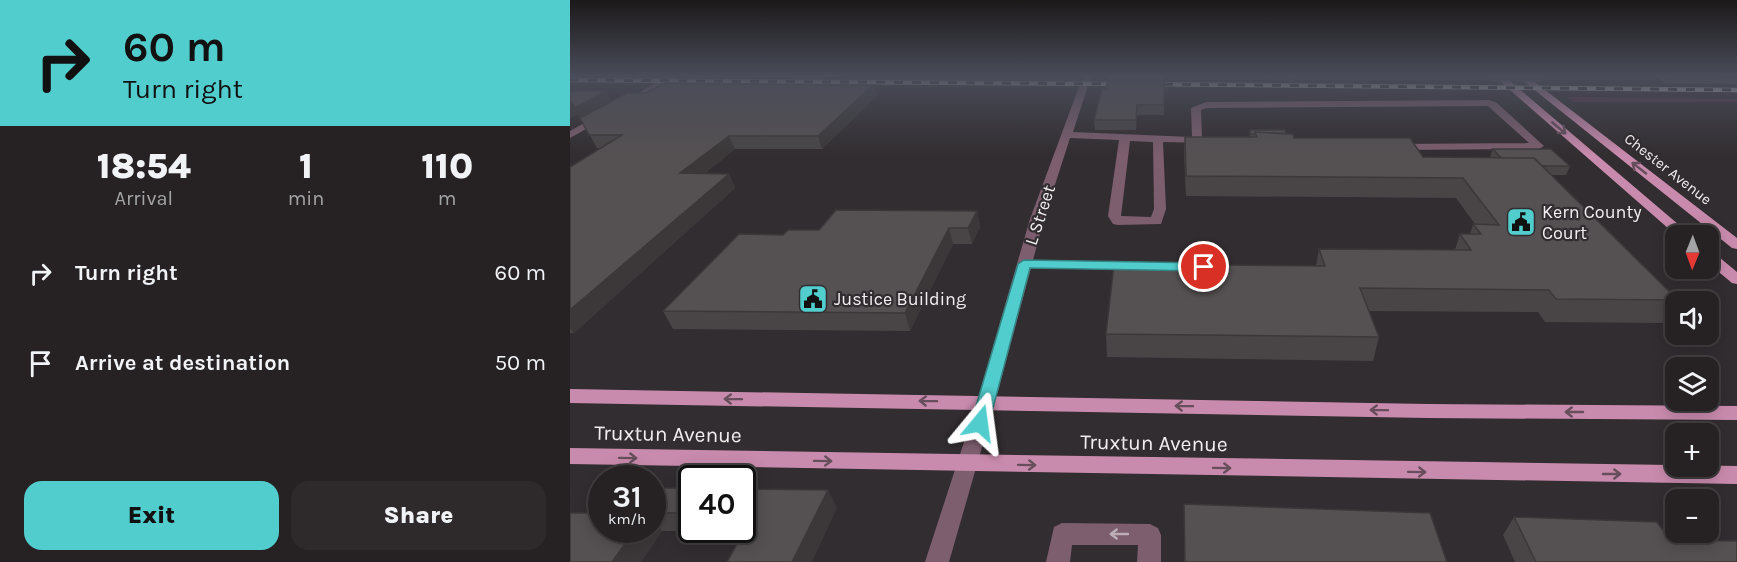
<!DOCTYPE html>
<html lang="en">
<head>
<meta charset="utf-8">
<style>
  :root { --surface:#262224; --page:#2e2a2c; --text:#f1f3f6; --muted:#a4a4a6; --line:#423f41; --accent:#52cdcd }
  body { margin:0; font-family:Karla,sans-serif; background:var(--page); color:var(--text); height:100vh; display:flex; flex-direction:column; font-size:22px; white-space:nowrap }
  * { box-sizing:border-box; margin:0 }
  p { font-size:20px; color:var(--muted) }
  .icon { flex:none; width:33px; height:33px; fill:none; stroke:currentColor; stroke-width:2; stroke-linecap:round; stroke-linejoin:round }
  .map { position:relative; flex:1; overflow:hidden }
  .drawer { display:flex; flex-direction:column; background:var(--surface); width:570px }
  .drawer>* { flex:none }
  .top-card { background:#52cdcd; color:#111; overflow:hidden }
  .needle { width:39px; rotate:181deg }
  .buttons { position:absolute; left:1095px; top:225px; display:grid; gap:12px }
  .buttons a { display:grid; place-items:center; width:54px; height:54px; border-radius:12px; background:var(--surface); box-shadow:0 3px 15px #0003,0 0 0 2px var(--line); font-size:30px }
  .speed { position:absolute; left:18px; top:465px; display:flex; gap:12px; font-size:30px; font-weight:700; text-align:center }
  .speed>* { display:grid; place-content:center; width:78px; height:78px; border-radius:50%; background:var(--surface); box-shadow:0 3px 15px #0003,0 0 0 2px var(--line); line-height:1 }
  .speed small { font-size:15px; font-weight:400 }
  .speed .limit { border:3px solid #111; border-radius:9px; background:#fff; color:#111 }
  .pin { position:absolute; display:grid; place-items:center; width:51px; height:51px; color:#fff; margin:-26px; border:3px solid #fff; border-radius:50%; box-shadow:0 2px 6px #0007 }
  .me { position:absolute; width:66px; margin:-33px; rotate:16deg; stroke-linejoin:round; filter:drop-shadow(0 0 4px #0008) }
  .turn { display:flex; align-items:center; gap:21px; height:126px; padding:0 24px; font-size:27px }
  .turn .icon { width:78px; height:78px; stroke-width:2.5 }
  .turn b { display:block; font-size:42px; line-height:51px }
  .eta { display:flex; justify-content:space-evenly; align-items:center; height:102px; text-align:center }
  .eta b { font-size:36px; font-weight:800; line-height:42px }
  .action { display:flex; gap:12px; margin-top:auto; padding:12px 24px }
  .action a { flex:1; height:69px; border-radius:18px; background:var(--accent); color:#111; font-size:24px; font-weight:800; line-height:69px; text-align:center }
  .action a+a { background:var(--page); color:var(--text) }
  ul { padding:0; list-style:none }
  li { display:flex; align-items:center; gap:18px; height:90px; padding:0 24px }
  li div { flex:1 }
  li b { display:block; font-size:22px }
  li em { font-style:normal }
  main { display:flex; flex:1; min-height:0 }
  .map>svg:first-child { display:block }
</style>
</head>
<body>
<main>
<section class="drawer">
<div class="top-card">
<div class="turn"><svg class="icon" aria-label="right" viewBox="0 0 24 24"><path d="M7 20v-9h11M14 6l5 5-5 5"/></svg><div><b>60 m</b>Turn right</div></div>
</div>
<div class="eta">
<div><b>18:54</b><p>Arrival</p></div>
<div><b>1</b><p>min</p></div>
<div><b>110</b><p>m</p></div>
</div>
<ul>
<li><svg class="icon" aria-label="right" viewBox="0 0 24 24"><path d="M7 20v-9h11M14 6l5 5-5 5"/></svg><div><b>Turn right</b></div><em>60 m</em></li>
<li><svg class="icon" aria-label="arrive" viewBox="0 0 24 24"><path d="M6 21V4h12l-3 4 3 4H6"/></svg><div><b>Arrive at destination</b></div><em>50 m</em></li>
</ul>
<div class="action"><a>Exit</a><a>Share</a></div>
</section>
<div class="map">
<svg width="1167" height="562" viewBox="0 0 1167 562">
  <rect width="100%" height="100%" fill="#322d30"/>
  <path fill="#563046" d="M997 97 1167 99V102H1003Z"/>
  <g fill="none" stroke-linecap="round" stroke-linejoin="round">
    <path fill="#7c5e6e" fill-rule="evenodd" d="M97 76H108L63 103 55 101Z
      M513 76H521L503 132 622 137 621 108 636 102 919 100 927 103 974 146 969 149 826 150 821 147 826 144 959 143 918 106 637 108 631 110 632 138 638 139V143L593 142 596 209 591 224 548 225 543 224 538 216 549 140 500 138 474 219 463 260 562 262 569 266 562 270 461 268 425 402 379 562H355L407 402 460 219ZM560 141 583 142 584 209 581 217 551 216Z
      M717 76H725L726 80 719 82Z
      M1085 76 1167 78V84L1094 83Z
      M27 116 36 118 0 138V131Z
      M492 523 580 524 588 528 591 535V562H567L568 545H502L500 562H476L484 527Z"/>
    <path fill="#c98bad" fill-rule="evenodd" d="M924 76H934L1122 236H1107Z
      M947 76H957L1167 238V249L1162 248Z
      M1138 251 1143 252 1167 272V284L1162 283 1138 263Z
      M0 389 858 404 1167 406V420L858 418 0 403Z
      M0 448 1167 466V484L0 464Z"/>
    <g stroke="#ddd9db" stroke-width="4.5">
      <path id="rail" d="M0 80 555 84
        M576 84 1167 90"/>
    </g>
    <use href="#rail" stroke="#322d30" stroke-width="3" stroke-dasharray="9" stroke-linecap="butt"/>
    <path stroke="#7c5e6e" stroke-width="10" d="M923 76 968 77"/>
  </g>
  <path fill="#494547" d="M594 76V115H567L566 130H525L524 120 536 89Z
    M303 85 307 96 252 149H165L134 174H159L165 188 4 333H0V167L32 148H27L8 114 0 118V91L41 101 76 93Z
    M680 130 716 133 724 138 853 157H920L923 149 1000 166 996 175H981L1108 300 1107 302H1106V305L1094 323 975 322 968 312 799 311 809 337 803 361 537 357 536 334 746 266 749 249 885 250 890 234H900L903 224H905L886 198 616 196 614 155 615 137H680Z
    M407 211 410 227 402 244H383L340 331 103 329 93 311 213 235Z
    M82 488H122V530H172V489L267 508 174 531H92L71 562H0L20 513 82 530Z
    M614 504 877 562H614Z
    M944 517 1100 540 1167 562H945L933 535Z"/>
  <path fill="#3c3839" d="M303 85 307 96 252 149 248 136Z
    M36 91 43 104 12 122 8 114 0 118V101Z
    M567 105V115L566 130V120Z
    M159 136 165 149 117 187 110 173Z
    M159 174 165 188 4 333 0 328V310Z
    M407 211 410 227 402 244 398 228Z
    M379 228 383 244 340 331 335 313Z
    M258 490 267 508 242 562H222Z
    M82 519 92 531 71 562H42L65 530H82Z"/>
  <path fill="#555052" stroke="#3c3839" stroke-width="1.5" d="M539 76H594V105H567L566 120H524L532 89H536Z
    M95 83 303 85 248 136H159L110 173 159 174 0 310V167L52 135H19L10 118 57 93H76Z
    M0 91H36L5 108 0 101Z
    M680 130H715L716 134 685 132V134H680Z
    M685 132 723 134 724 138H840L853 157 964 158 1108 300 986 299 979 290 790 288 809 337 536 334 544 264 755 266 749 249 901 250 890 234H911L903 224 929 225 893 178 616 176 615 137H687Z
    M923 149H981L1000 166H972L964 158H931Z
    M266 210 407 211 398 228H379L335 313 93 311 169 234 213 235 218 230H249Z
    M82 488H122V513H82Z
    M172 489 258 490 222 562H157L184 513H172Z
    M32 499V530H65L42 562H0V513H20Z
    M614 504 860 513 877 562H615Z
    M944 517 1087 522 1100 540 1167 541V562H966Z"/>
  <defs><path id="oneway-shaft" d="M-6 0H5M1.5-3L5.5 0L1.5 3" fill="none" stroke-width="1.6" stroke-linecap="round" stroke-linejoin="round" transform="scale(1.5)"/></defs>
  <g stroke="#674e5c">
    <use href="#oneway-shaft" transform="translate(989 128) rotate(40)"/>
    <use href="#oneway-shaft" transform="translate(1069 168) rotate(-142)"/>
    <use href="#oneway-shaft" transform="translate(163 399) rotate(-179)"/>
    <use href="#oneway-shaft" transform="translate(358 401) rotate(-179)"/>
    <use href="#oneway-shaft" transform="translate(614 406) rotate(-179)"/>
    <use href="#oneway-shaft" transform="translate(809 410) rotate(-179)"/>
    <use href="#oneway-shaft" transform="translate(1004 412) rotate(-180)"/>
    <use href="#oneway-shaft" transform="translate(58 458) rotate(1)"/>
    <use href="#oneway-shaft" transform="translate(253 461) rotate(1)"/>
    <use href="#oneway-shaft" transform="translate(457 465) rotate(1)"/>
    <use href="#oneway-shaft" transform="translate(652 468) rotate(1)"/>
    <use href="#oneway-shaft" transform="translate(847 472) rotate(1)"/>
    <use href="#oneway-shaft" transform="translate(1042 474)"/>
  </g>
  <use stroke="#bcadb5" href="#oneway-shaft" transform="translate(549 534) rotate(-180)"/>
  <linearGradient id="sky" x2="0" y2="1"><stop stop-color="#1c191a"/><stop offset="0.49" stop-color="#494c59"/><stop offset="1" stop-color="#494c59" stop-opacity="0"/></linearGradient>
  <rect width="1167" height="155" fill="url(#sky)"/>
  <path fill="#52cdcd" stroke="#358585" stroke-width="1.5" d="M454 260 634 263 640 267 634 271 460 268 419 423 416 428 410 430 404 428 401 423 448 264Z"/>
  <defs>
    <g id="civic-square" transform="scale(1.5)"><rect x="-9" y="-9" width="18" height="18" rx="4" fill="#52cdcd" stroke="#322d30"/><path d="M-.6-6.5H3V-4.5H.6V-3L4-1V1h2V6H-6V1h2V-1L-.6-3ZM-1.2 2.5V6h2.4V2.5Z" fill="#111"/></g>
  </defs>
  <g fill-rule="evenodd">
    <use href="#civic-square" x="951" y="222"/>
    <use href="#civic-square" x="243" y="299"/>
  </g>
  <g text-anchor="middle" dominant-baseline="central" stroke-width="4.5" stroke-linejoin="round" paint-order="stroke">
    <g font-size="15" fill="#f1eeef" stroke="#322d30">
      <text transform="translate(1098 169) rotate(38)">Chester Avenue</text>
    </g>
    <g font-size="18" fill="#f1eeef" stroke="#322d30" text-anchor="start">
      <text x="972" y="212">Kern County<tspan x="972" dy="21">Court</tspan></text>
      <text x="264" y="299">Justice Building</text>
    </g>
    <g font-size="18" fill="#f1eeef" stroke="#322d30">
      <text transform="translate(470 215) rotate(-72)">L Street</text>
    </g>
    <g font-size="21" fill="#f1eeef" stroke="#322d30">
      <text transform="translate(98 434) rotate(1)">Truxtun Avenue</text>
      <text transform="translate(584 443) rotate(1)">Truxtun Avenue</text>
    </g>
  </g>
</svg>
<div class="buttons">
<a><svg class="needle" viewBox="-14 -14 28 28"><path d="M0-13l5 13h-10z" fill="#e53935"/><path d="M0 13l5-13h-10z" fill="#a4a4a6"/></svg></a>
<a><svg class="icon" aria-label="sound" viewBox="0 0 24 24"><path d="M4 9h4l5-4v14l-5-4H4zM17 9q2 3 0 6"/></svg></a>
<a><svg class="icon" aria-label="layers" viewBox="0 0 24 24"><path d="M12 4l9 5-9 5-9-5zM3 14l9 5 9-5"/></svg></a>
<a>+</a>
<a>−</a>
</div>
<div class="speed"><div>31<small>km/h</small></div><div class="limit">40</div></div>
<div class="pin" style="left:634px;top:267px;background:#d93025"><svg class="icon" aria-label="arrive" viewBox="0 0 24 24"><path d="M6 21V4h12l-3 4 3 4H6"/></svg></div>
<svg class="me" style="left:410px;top:423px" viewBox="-20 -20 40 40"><path d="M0-17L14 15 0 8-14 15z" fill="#52cdcd" stroke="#fff" stroke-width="4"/></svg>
</div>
</main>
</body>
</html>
